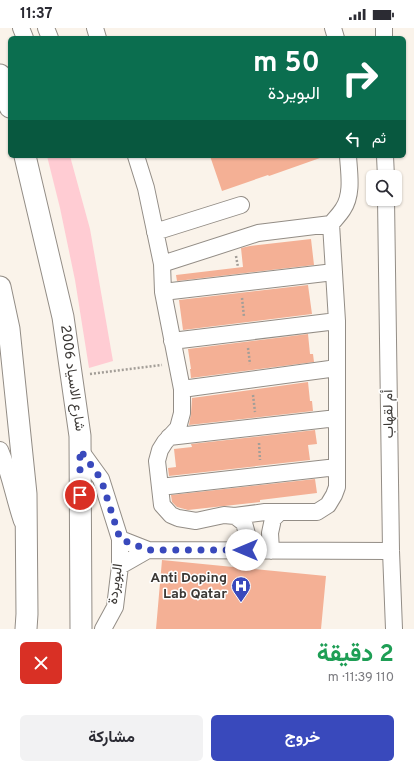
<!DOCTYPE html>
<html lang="ar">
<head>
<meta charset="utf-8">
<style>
  :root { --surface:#fff; --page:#f2f2f3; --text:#2b2b33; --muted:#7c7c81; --accent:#3949bc }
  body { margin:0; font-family:Overpass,Vazirmatn,sans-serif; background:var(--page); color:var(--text); direction:rtl; height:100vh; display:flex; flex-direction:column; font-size:15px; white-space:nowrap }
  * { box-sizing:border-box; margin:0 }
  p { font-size:13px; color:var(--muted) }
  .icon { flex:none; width:22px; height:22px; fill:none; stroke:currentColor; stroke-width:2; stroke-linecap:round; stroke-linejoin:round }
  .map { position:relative; height:601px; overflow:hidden; direction:ltr }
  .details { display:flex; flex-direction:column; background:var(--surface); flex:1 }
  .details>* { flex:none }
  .top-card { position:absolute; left:8px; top:8px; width:398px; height:122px; border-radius:6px; box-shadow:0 1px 3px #0004; direction:rtl; background:#0b6e4f; color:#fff; overflow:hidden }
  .fabs { position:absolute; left:366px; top:142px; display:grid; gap:8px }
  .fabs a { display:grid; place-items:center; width:36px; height:36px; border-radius:6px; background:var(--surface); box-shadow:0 1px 3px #0004; font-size:20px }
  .pin { position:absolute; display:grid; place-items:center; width:34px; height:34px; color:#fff; margin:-17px; border:2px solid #fff; border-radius:50%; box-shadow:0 1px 4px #0007 }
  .me { position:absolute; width:44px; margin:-22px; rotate:270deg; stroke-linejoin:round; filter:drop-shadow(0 0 3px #0008) }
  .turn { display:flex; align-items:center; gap:14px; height:84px; padding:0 20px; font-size:18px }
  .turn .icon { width:52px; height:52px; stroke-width:2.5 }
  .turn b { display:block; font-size:28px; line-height:34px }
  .then { display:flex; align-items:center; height:38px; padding:0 20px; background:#0003; gap:8px; font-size:15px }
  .round { display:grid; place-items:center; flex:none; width:42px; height:42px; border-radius:6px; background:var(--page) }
  .head { display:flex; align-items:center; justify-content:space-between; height:68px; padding:0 20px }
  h1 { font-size:24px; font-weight:700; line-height:30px; color:#1e9e55 }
  .cta { display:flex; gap:8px; margin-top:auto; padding:8px 20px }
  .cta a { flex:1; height:46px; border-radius:6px; background:var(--accent); color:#fff; font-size:16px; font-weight:700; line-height:46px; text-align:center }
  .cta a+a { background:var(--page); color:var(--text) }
  .status { display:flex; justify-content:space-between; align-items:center; height:28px; padding:0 20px; background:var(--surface); direction:ltr }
  .status svg { height:11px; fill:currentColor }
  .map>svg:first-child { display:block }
</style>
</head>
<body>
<div class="status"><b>11:37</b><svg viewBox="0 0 49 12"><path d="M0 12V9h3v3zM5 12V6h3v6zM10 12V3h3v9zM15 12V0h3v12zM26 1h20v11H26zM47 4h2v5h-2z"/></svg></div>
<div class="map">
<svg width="414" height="601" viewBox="0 0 414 601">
  <rect width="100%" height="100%" fill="#faf3ea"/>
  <path fill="#ffccd3" d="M47 128H70L90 201 113 333 89 340 75 252 60 180Z"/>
  <path fill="#f4b095" d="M210 128H320V130L269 148 268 147 222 163Z
    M311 211 314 237 177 253 176 247 243 239 241 220 250 218Z
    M308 257 312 286 183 302 179 272Z
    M308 306 310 326H313L314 334 191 350 190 341H191L188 321Z
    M308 354 310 373H312L313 383 189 397 191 385 192 370Z
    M315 402 317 416 308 417 310 432 169 448 168 440 176 439 174 421 192 419 191 416Z
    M315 451 317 465 260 472V474L188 482 177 479 172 474 171 467Z
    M162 532 326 548 321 601H156Z"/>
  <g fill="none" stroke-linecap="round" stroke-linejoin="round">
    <g stroke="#938d86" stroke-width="18">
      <path id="minor" d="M21 0 25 10
        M46 0 50 10
        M95 0 98 10
        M333 0 336 10
        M384 0V10
        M136 128 146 160 162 236 258 205 331 196C335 191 340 186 343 181 353 166 349 145 348 128
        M385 128 386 149
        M386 171 391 523 394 601
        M155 204 241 177
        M162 236 163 264 182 361V385L178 400 165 414 160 422 157 433 162 477 171 487 178 490 196 493 224 487 235 488 244 495 247 506 246 523
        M163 264 334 244
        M172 313 337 293
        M182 361 337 340
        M169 409 337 390
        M0 422C10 445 14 470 22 493
        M80 422 101 451 120 511V538L115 579 103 601
        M160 459 337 439
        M235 488 265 484H280
        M120 511 148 522 120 538
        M148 522 391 523
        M271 523 270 505 273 491 280 484H317L328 477 334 467 337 459V293L331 196"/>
    </g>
    <g stroke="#938d86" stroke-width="23">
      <path id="major" d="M0 47 10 79
        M25 128 63 289 80 408 81 601
        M0 259 9 301 26 466 27 586 26 601"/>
    </g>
    <path stroke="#a39e98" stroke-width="2.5" stroke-dasharray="2 2" stroke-linecap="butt" d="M236 228 238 239
      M242 270 244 289
      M248 320 250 336
      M90 346 162 337
      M253 367 255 384
      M259 415 260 432"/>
    <use href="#minor" stroke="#fff" stroke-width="16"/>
    <use href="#major" stroke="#fff" stroke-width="21"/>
  </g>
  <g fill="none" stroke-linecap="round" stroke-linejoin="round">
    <path stroke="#3949bc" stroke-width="7" stroke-dasharray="0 12.6" d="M80 467V422L101 451 120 511 148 522H246"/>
  </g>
  <defs>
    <g id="hospital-pin" transform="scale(1)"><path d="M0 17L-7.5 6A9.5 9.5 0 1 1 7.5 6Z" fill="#3949bc" stroke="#fff"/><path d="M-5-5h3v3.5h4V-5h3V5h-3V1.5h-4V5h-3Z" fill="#fff"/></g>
  </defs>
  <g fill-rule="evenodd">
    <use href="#hospital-pin" x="241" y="558"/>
  </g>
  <g text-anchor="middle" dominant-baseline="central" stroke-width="3" stroke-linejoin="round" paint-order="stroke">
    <g font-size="14" fill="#3b3835" stroke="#fff">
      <text transform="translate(72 350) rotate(82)">شارع الاسياد 2006</text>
      <text transform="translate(389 386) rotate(-91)">أم لقهاب</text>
      <text transform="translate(116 556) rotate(-82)">البويردة</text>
    </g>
    <g font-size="14" font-weight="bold" fill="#3b3835" stroke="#fff" text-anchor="end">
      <text x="227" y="550">Anti Doping<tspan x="227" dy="16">Lab Qatar</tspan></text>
    </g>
  </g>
</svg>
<div class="fabs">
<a><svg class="icon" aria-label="search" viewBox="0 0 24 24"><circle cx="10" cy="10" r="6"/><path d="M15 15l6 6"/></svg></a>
</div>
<div class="pin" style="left:80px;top:467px;background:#d93025"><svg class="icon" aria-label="arrive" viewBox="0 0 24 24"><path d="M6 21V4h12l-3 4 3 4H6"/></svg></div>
<svg class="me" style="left:246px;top:522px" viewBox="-20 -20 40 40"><circle r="19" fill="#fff"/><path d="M0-13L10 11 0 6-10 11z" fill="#3949bc"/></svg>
<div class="top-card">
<div class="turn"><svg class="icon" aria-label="right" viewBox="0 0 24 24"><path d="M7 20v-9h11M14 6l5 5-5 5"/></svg><div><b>50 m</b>البويردة</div></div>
<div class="then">ثم<svg class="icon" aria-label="left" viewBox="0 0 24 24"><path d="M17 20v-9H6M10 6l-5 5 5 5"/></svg></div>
</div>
</div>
<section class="details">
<div class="head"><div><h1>2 دقيقة</h1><p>110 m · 11:39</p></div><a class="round" style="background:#d93025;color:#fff"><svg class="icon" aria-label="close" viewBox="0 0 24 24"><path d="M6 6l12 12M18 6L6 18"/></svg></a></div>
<div class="cta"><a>خروج</a><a>مشاركة</a></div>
</section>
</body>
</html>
